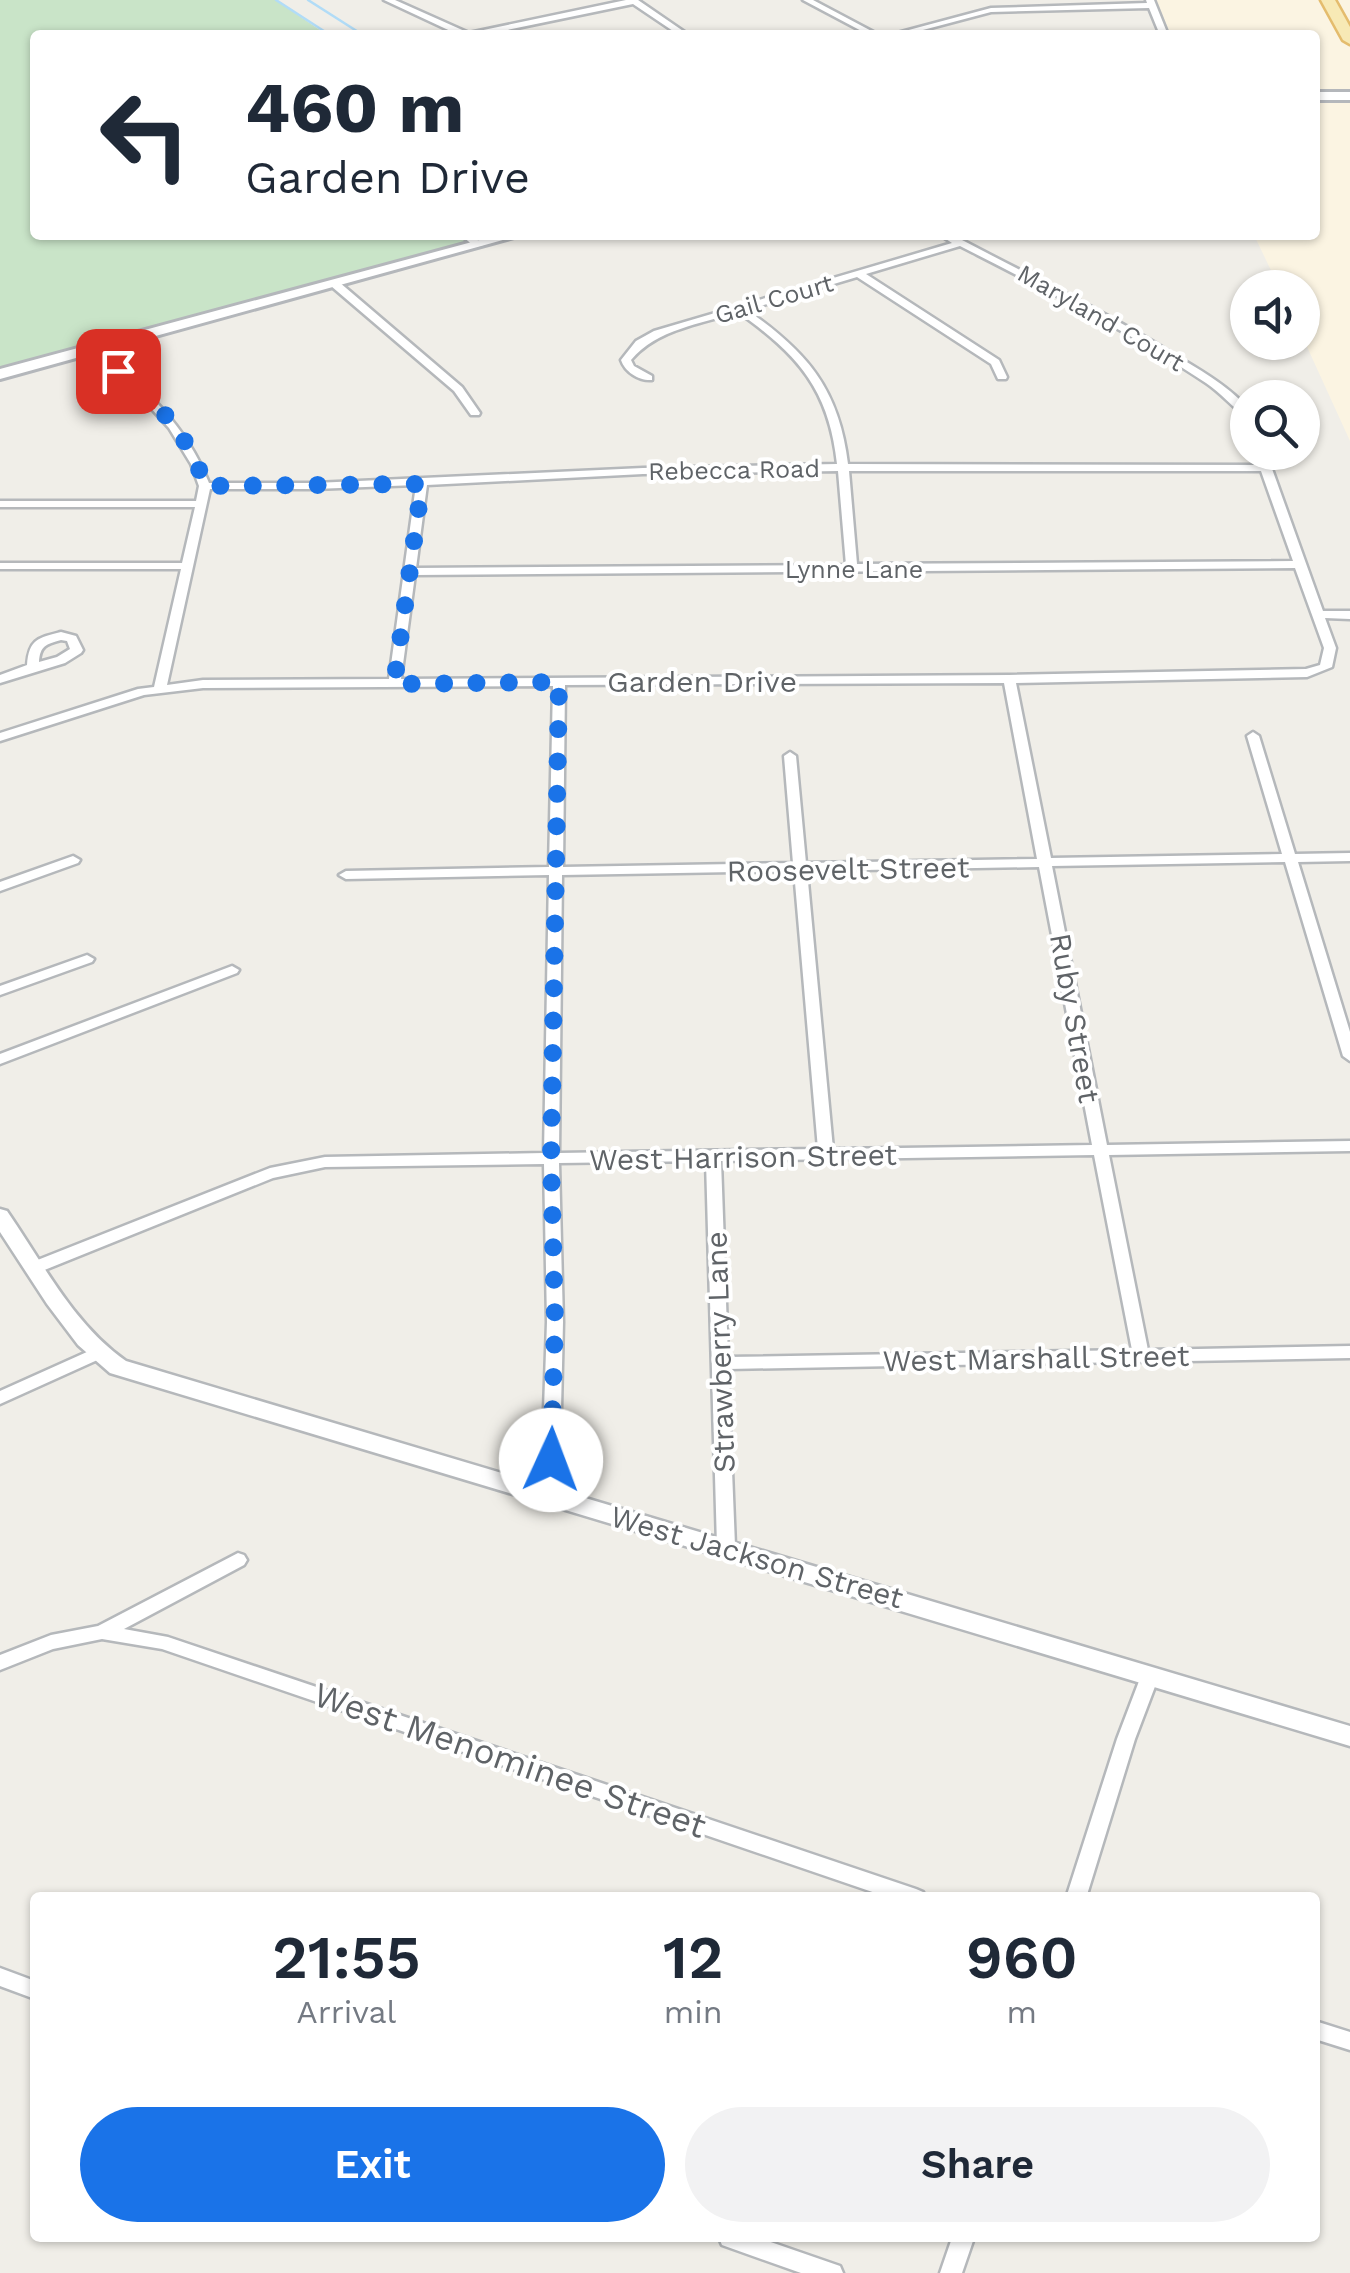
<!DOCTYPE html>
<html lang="en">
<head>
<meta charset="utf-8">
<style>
  :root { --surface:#fff; --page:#f2f2f3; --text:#1f2937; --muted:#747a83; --accent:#1a73e8 }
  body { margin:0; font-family:"Work Sans",sans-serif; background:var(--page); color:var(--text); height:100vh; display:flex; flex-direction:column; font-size:38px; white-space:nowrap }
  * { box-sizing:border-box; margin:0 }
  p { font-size:32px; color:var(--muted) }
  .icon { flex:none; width:55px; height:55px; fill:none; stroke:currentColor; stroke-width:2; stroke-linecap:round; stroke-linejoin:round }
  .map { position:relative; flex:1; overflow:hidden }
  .details { position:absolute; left:30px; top:1892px; width:1290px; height:350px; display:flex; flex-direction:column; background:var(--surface); border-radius:10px; box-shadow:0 2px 8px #0004 }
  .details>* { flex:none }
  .banner { position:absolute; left:30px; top:30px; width:1290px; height:210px; border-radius:10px; box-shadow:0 2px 8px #0004; background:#fff; color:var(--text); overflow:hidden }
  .controls { position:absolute; left:1230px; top:270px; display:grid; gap:20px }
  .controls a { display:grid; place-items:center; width:90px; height:90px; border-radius:50%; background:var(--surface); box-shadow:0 2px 8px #0004; font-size:50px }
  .pin { position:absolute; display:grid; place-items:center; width:85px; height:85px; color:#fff; margin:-42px; border-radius:20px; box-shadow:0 5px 15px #0006 }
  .me { position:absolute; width:110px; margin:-55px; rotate:2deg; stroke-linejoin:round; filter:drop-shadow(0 0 8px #0008) }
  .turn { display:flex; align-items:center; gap:35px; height:210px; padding:0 50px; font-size:45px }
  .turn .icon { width:130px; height:130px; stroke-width:2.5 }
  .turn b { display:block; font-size:70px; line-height:85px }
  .eta { display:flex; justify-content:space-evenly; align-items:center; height:170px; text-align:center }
  .eta b { font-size:60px; font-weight:600; line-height:70px }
  .button { display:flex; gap:20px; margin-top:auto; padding:20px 50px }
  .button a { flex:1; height:115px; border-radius:60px; background:var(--accent); color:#fff; font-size:40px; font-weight:600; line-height:115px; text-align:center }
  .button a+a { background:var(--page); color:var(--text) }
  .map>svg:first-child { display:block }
</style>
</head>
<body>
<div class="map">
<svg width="1350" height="2273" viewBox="0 0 1350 2273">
  <rect width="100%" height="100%" fill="#f0eee8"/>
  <path fill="#fbf4e2" d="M1156 0H1350V441L1303 338 1302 288 1279 287 1254 235H1178H1315V35H1171Z"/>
  <path fill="#c9e4c8" d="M0 0H276L327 35H35V235H514L0 375Z"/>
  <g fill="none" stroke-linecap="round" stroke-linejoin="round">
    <path stroke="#b1dcf7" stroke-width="2.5" d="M276 0 330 35
      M308 0 363 35"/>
    <g stroke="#b5b8bb" stroke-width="5">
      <path id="minor" d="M384 0H395L469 33 626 0H638L689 35H679L633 4 483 35H459Z
        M803 0H813L879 35H869Z
        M1146 0H1154L1168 35H1160L1149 8 991 12 904 35H890L991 8 1147 3Z
        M461 235H472L483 245 475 247Z
        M940 235H952L964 241C1034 278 1105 311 1172 353 1198 369 1226 384 1248 408V418C1233 408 1221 393 1206 383 1128 331 1044 289 960 246L866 274 999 360 1007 377 1006 379H998L991 364 857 277 747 310C807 352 839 389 848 464L1259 465 1255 452H1266L1323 611H1350V619L1325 618 1336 648 1332 667 1307 677 1016 683 1051 858 1282 854 1247 736 1253 732 1259 736 1295 854 1350 853V861L1298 862 1350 1032V1061L1343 1056 1285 862 1052 866 1107 1145 1350 1141V1151L1109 1155 1148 1350 1350 1346V1358L728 1369 735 1546 732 1551 726 1553 720 1551 717 1546 706 1161 559 1163 563 1322 559 1496 556 1501 550 1503 544 1501 541 1496 547 1322 544 1164 325 1167 273 1178 42 1271H30L28 1267 30 1263 270 1168 325 1157 544 1153 549 875 346 879 339 875 346 871 549 867 553 686 203 688 144 695 0 741V733L138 689 154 687 181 569H0V563H182L195 507H0V501H196L199 486 191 464 169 428 140 396 87 352V348H95C143 386 186 424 209 483H315L643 468 837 464C829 389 798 355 738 312 701 324 657 329 631 360L634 366 652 376V380C639 381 625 372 621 360L636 341 654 331 952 243ZM838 471 846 565 416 568 427 485 643 474ZM849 471H1261L1293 561 857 564ZM416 485 389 679 203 680 167 685 210 489H315ZM1295 568 1324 648 1320 665 1306 669 1009 675 401 679 415 575ZM1004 683 1037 859 806 863 796 756 790 752 784 756 793 863 563 867 565 685ZM1039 867 1092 1145 833 1149 807 871ZM794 871 818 1149 559 1153 562 875ZM1094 1155 1132 1350 728 1357 721 1161Z
        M331 282H339L462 387 480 413 479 415H471L454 391 331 286Z
        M61 632 76 636 83 650 81 653 65 663 0 683V675L27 665C29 639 38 638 61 632ZM61 640 67 641 70 649 57 657 39 662C40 646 46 644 61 640Z
        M73 856 80 860 78 863 0 891V882Z
        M87 955 94 959 92 962 0 995V986Z
        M232 966 239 970 237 973 0 1064V1054Z
        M98 1347 104 1349 106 1353 104 1357 0 1404V1391Z
        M238 1553 244 1555 247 1560 244 1565 124 1629 168 1637 916 1889 923 1892 926 1898H890L162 1649 102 1639 53 1649 0 1670V1655L51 1635 98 1626Z
        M1150 1669 1156 1671 1159 1676 1135 1739 1086 1898H1066L1117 1739 1141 1676 1144 1671Z
        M0 1968 35 1981V1999L0 1986Z
        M1315 2021 1350 2032V2050L1315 2039Z
        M719 2238H759L840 2266 843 2273H801L722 2245Z
        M952 2238H974L962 2273H940Z"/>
    </g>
    <g stroke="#b5b8bb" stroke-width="5">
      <path id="tertiary" d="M0 1209 7 1211C43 1263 73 1324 126 1361L1350 1726V1746L110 1373 78 1345 47 1304 0 1232Z"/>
    </g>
    <g stroke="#b4b7bb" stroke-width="6">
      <path id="secondary" d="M1315 92H1350V100H1315Z
        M498 235H521L0 379V369Z"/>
    </g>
    <g stroke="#e4bc6d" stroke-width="5">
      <path id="primary" d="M1321 0H1335L1350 27V44L1343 40Z"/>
    </g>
    <use href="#minor" fill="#fff" fill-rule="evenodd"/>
    <use href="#tertiary" fill="#fff" fill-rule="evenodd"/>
    <use href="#secondary" fill="#fff" fill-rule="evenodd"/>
    <use href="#primary" fill="#f7e9b5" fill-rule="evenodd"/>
  </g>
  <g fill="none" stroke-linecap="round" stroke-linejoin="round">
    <path stroke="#1a73e8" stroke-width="18" stroke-dasharray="0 32.4" d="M118 371C158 403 189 435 205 486L422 484 394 684 559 682 551 1159 555 1322 551 1460"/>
  </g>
  <g text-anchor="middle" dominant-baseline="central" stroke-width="8" stroke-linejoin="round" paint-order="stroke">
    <g font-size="25" fill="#5f6367" stroke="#fff">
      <text transform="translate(774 299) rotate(-16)">Gail Court</text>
      <text transform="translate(1101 318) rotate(30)">Maryland Court</text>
      <text transform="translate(734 470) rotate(-1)">Rebecca Road</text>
      <text x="854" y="569">Lynne Lane</text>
    </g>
    <g font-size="30" fill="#5f6367" stroke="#fff">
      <text x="702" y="681">Garden Drive</text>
      <text transform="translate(848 869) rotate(-1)">Roosevelt Street</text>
      <text transform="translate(1075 1018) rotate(80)">Ruby Street</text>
      <text transform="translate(743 1157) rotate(-1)">West Harrison Street</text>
      <text transform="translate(720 1352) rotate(-92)">Strawberry Lane</text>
      <text transform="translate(1036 1358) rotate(-1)">West Marshall Street</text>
      <text transform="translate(757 1557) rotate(16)">West Jackson Street</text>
    </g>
    <g font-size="35" fill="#5f6367" stroke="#fff">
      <text transform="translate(510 1760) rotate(19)">West Menominee Street</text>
    </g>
  </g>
</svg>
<div class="controls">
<a><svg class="icon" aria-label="sound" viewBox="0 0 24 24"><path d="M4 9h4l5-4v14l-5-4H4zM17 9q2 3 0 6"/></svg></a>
<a><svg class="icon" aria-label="search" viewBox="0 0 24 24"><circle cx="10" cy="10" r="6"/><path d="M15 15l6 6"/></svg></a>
</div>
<div class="pin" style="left:118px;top:371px;background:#d93025"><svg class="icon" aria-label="arrive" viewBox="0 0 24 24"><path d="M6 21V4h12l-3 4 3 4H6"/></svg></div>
<svg class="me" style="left:551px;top:1460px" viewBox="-20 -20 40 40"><circle r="19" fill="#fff"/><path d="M0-13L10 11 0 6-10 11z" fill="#1a73e8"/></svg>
<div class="banner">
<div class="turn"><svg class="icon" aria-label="left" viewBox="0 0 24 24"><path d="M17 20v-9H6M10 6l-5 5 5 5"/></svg><div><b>460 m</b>Garden Drive</div></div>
</div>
<section class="details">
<div class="eta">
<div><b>21:55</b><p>Arrival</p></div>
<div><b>12</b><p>min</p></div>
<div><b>960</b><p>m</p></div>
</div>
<div class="button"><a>Exit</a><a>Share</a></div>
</section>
</div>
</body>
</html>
